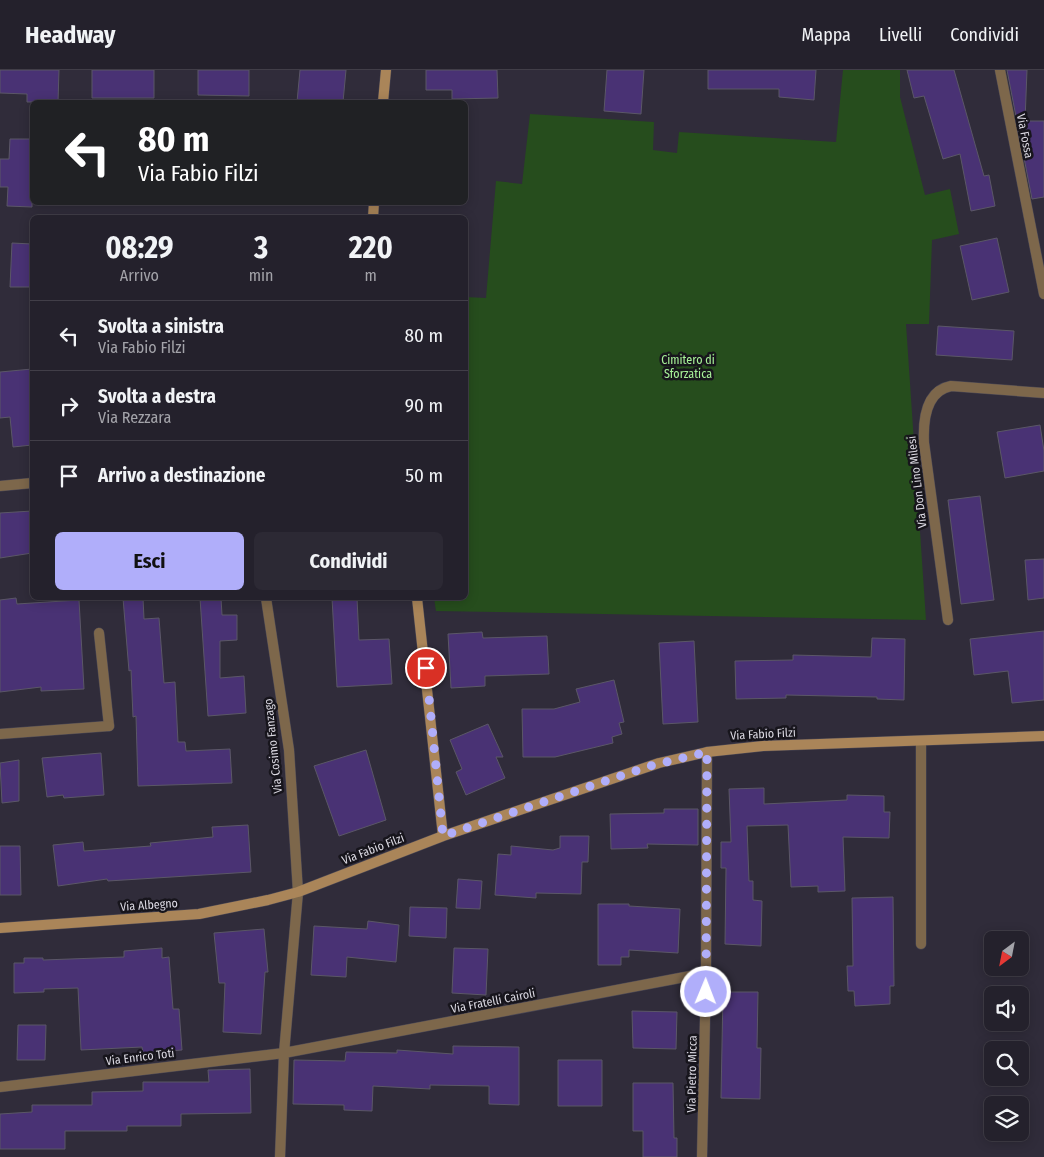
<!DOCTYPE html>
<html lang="it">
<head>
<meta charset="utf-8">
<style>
  :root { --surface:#24212c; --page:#2c2934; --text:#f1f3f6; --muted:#a3a3a9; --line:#413e48; --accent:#b0aefa }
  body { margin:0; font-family:"Fira Sans Condensed",sans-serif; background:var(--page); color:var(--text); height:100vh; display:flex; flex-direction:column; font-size:19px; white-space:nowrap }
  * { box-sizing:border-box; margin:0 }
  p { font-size:16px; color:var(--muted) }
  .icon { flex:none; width:28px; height:28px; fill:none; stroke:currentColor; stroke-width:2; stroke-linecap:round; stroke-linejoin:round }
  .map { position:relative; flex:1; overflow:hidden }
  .drawer { position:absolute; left:30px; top:145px; width:438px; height:385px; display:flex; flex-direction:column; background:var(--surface); border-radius:8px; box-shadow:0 2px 12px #0003,0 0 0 1px var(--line) }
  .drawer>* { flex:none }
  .hud { position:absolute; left:30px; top:30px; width:438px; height:105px; border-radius:8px; box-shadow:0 2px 12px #0003,0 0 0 1px var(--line); background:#202124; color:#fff; overflow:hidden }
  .needle { width:32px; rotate:212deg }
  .tools { position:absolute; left:984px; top:861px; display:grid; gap:10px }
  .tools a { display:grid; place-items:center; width:45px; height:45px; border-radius:8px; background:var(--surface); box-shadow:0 2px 12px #0003,0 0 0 1px var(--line); font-size:25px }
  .pin { position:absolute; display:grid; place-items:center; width:42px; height:42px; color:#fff; margin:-21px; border:2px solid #fff; border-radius:50%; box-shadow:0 1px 5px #0007 }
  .me { position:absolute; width:55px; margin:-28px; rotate:1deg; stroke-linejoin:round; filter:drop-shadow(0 0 4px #0008) }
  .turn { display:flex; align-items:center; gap:18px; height:105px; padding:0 25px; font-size:22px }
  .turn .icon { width:65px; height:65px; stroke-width:2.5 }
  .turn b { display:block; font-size:35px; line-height:42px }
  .eta { display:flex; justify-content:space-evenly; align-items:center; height:85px; text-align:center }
  .eta b { font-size:30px; font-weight:700; line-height:35px }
  .primary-button { display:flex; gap:10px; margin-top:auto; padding:10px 25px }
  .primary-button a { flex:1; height:58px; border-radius:8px; background:var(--accent); color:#111; font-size:20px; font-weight:700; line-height:58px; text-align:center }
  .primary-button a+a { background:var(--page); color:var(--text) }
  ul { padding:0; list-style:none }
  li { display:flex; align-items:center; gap:15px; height:70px; padding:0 25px; border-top:1px solid var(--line) }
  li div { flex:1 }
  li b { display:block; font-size:19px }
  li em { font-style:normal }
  header { display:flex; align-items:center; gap:30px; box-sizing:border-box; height:70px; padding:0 25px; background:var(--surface); border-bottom:1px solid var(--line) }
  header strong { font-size:24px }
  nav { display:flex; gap:28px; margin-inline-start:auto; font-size:18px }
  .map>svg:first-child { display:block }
</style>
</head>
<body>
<header>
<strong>Headway</strong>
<nav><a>Mappa</a><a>Livelli</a><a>Condividi</a></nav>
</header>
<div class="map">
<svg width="1044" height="1087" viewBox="0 0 1044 1087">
  <rect width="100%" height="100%" fill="#302c3a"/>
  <path fill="#264d1d" d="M843 0H900V27L925 125 950 119 959 164 932 170 929 254H906L926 550 436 541 434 528H465V227L486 228 496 111 522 114 530 44 654 52 653 80 677 83 679 62 836 72Z"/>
  <path fill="#493274" stroke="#5b5767" d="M0 0H59L58 32H27V24L0 23Z
    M92 0H154V28H92Z
    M198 0H249V26L198 25Z
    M300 0H346L343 32H297Z
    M426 0H497L498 28 452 29V20H426Z
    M607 0H644L641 44 604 41Z
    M708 0H816L814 30 779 27V19H708Z
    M907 0H954L984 106 989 105 995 136 971 141 960 84 943 89 924 26 914 28Z
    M1007 0H1027L1025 51H1044V127L1032 129Z
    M10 69H32V137L7 136 8 117H0V89H9Z
    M997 168 1009 222 972 230 960 176Z
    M12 173 32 174V217H10Z
    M938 256 1014 261 1012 290 936 285Z
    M32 299V375L13 377 10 347 0 348V302Z
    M1040 355 1044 381V401L1005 408 997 362Z
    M980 426 994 530 961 534 948 430Z
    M32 441V483L0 488V443Z
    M1044 489V528L1028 530 1025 490Z
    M16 528 17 534 79 530 84 619 41 621V617L0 622V530Z
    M123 528H143L144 549 159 548 164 613 175 612 178 672H185L186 681 230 679 232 713 138 716 136 646 133 647 131 600 129 601Z
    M200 528H221L222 545H237V570L220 571V608L244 606 246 643 208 646Z
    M332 528H357L359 570 389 569 392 614 337 617Z
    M1044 561V630L1012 633 1008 601 974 605 970 569Z
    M482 562 483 568 547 566 549 604 485 606V616L451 618 448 564Z
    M872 568 905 569 904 630 877 629V627L786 625V628L736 629 735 591 793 590V585L871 587Z
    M694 571 698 652 663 654 659 573Z
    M614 610 624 652 619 653 622 664 612 667 613 673 555 687H523L522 639H554L580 632 576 619Z
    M488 654 503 687H496L505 708 466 725 456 702 462 699 450 670Z
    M366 680 386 750 339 766 314 696Z
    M101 683 104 725 64 728 63 725 47 727 42 688Z
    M19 690V731L2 733 0 693Z
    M764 718V734L847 730V725L884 726V742H890L889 768 843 767 845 821 818 822V816L791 817 788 755 747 756 749 811H753V830L762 831 761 876 725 874 726 798H721V772H731L729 719Z
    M664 739H698V775L647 774 648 778 611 779 610 744 664 743Z
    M248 755 251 802 108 811 107 809 58 816 53 775 83 772 84 781 151 776 150 773 213 767 212 757Z
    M560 766H589L588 792H582L581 824 536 823V828L495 825 498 784 511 785V776L553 780 560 778Z
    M0 776H20L21 825H0Z
    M458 809 482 811 480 839 456 838Z
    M893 827 894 916H890V934L855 936 854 921H848L847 896H853L852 828Z
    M598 834H629V836L680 839 678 883 629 880V887H621V895H598Z
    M410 837 447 838 446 868 409 866Z
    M368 851 399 855 396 892 347 887 346 907 311 905 314 856 367 859Z
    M264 859 268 902H265L261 964 223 962 225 913H219L214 863Z
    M162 878V888L169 887 173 939H179L182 980 143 983 142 977 81 980 78 918 44 919V922L14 923V893H24V888H43V890L124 887V881Z
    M454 878 488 879 486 925 452 923Z
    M723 922H758L757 978H761L760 1029 721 1028Z
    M632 941 677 942 676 979 633 978Z
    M18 955H46L45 990H17Z
    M453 976 519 977V1035L489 1034V1016L430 1015V1019L373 1016 372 1041 344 1040V1035L293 1034 294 990 345 991 346 982 397 983V980L453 984Z
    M558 990H602V1036H558Z
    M250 999 251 1043 181 1044V1056H127V1061H65V1079H0V1044L32 1042V1035H92V1022L143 1021V1012H209L208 1000Z
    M633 1013H673L674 1068H677V1087H643V1061H633Z"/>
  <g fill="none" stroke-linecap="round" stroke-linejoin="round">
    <g stroke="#4b4855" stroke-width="11">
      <path id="lane" d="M99 563 109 656"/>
    </g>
    <g stroke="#4b4855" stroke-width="11">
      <path id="street" d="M1000 0 1044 224
        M0 416 32 413
        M266 528 289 680 298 822 284 983 280 1087
        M948 550 924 373C923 352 925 321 951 316L1044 323
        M0 664 109 656
        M921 671V874
        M0 1017 284 983 706 903
        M702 1087 706 903 707 682"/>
    </g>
    <g stroke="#4b4855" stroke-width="11">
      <path id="secondary" d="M383 32 386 0
        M373 148 374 132
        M417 528 443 766
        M0 858 199 844 268 830 298 822 443 766 659 693 707 682 763 676 1044 666"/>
    </g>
    <use href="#lane" stroke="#7d674b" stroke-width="10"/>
    <use href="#street" stroke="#7d674b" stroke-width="10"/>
    <use href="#secondary" stroke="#aa8559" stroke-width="10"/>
  </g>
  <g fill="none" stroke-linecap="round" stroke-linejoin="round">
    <path stroke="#b0aefa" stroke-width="9" stroke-dasharray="0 16.2" d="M426 598 443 766 650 696 707 682 706 922"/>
  </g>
  <g text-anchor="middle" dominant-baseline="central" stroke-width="5" stroke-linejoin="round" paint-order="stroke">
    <g font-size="12" fill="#dbd9e2" stroke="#17151c">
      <text transform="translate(1025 66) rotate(79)">Via Fossa</text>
      <text transform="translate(917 412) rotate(-97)">Via Don Lino Milesi</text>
      <text transform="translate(763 664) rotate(-3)">Via Fabio Filzi</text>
      <text transform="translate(273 676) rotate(-96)">Via Cosimo Fanzago</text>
      <text transform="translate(373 779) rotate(-21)">Via Fabio Filzi</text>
      <text transform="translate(149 835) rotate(-4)">Via Albegno</text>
      <text transform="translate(493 931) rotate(-11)">Via Fratelli Cairoli</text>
      <text transform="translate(140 987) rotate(-7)">Via Enrico Toti</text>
      <text transform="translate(692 1004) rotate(-89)">Via Pietro Micca</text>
    </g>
    <g font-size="12" fill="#a8f299" stroke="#17151c">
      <text x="688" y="290">Cimitero di<tspan x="688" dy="14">Sforzatica</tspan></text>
    </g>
  </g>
</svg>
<div class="tools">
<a><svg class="needle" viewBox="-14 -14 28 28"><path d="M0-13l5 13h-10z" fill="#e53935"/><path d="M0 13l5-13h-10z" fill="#a3a3a9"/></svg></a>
<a><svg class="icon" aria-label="sound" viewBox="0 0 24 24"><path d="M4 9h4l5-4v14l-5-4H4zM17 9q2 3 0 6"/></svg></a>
<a><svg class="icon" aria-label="search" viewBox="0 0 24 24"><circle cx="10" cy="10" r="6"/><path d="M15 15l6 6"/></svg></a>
<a><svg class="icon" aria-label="layers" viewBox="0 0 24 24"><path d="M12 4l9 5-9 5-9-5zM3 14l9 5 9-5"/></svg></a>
</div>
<div class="pin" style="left:426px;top:598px;background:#d93025"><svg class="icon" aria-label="arrive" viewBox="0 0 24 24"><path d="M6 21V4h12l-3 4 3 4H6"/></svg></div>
<svg class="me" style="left:706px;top:922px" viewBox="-20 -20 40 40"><circle r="17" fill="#b0aefa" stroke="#fff" stroke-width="3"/><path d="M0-11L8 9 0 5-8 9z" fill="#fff"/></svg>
<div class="hud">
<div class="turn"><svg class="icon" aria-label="left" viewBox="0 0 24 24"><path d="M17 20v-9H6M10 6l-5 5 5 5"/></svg><div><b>80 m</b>Via Fabio Filzi</div></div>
</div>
<section class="drawer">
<div class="eta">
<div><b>08:29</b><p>Arrivo</p></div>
<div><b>3</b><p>min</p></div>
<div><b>220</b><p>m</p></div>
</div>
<ul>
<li><svg class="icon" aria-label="left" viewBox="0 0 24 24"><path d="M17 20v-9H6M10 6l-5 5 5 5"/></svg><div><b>Svolta a sinistra</b><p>Via Fabio Filzi</p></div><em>80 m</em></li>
<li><svg class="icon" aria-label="right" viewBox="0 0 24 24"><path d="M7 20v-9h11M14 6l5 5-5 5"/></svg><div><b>Svolta a destra</b><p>Via Rezzara</p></div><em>90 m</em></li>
<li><svg class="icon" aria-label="arrive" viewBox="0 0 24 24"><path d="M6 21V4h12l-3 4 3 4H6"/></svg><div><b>Arrivo a destinazione</b></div><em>50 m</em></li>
</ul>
<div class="primary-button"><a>Esci</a><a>Condividi</a></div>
</section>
</div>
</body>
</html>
